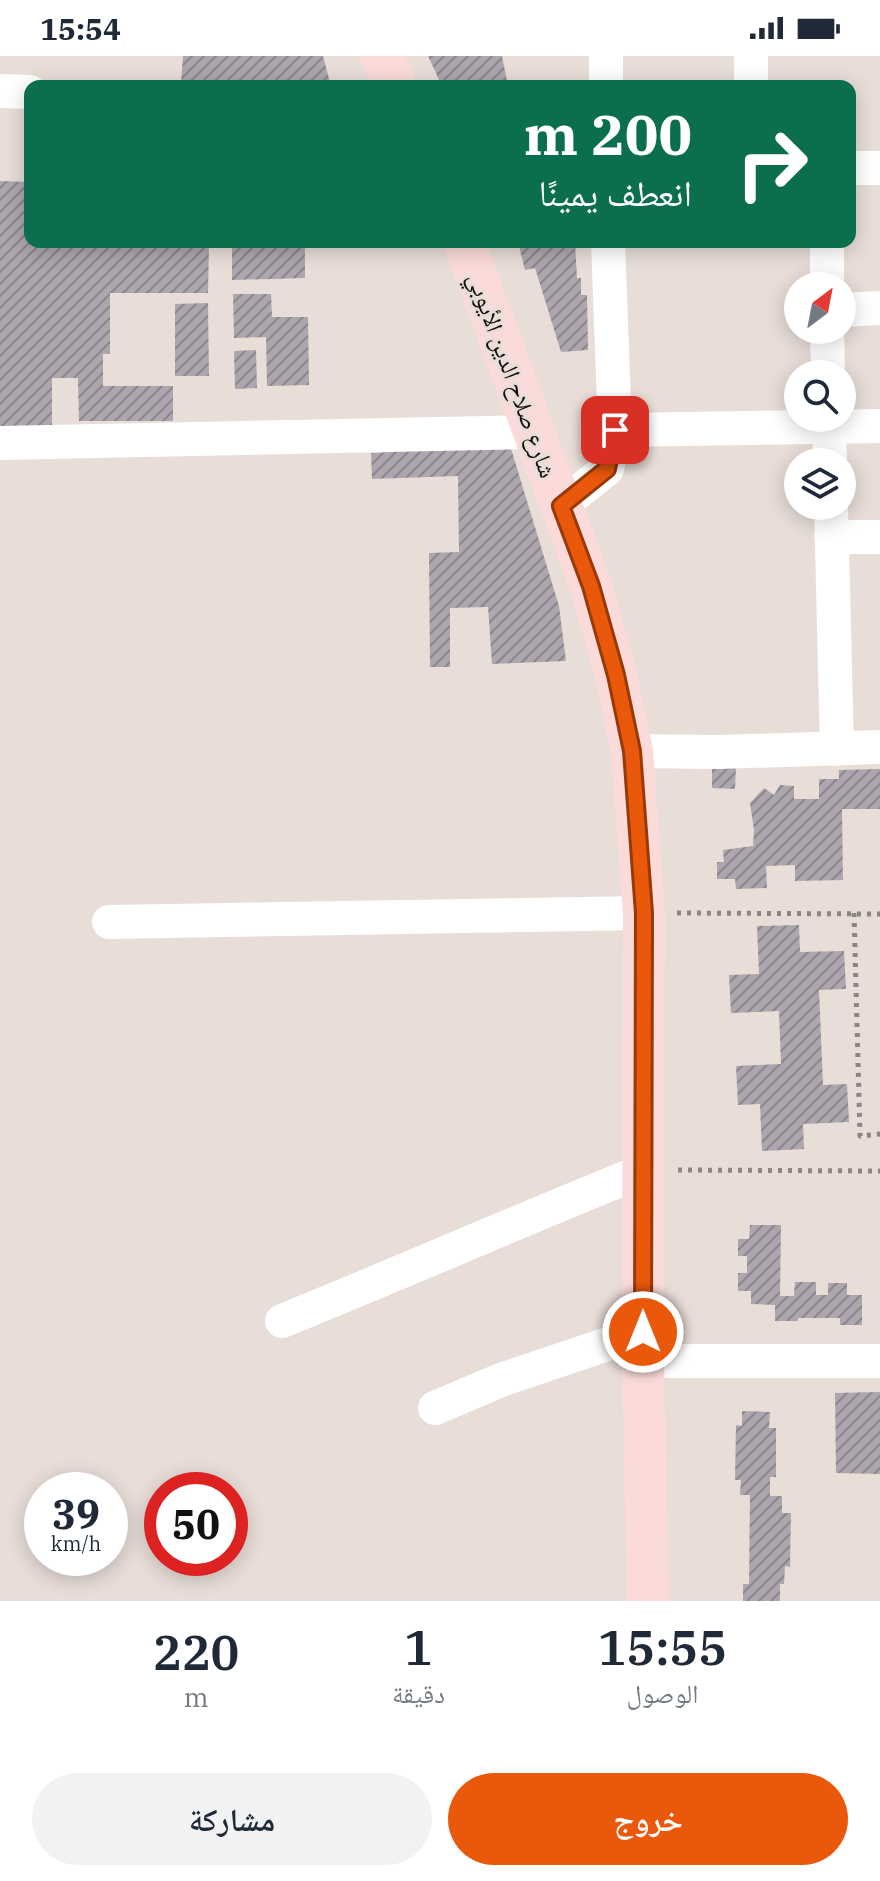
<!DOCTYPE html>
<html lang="ar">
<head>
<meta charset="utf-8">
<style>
  :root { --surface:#fff; --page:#f2f2f3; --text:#1f2937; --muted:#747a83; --accent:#ea580c }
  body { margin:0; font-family:"IBM Plex Serif","Noto Naskh Arabic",serif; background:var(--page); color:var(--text); direction:rtl; height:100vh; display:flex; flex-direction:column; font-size:30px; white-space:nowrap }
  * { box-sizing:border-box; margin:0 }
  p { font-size:26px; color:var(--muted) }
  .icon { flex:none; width:44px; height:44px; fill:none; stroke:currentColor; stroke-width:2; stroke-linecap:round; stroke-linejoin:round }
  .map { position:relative; height:1545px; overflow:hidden; direction:ltr }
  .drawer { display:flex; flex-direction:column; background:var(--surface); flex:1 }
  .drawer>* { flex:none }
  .hud { position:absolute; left:24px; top:24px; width:832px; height:168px; border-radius:16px; box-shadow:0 4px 20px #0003; direction:rtl; background:#0b6e4f; color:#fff; overflow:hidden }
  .needle { width:52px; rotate:32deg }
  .buttons { position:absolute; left:784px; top:216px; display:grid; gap:16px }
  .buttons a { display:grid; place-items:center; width:72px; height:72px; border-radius:50%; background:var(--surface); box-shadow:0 4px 20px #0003; font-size:40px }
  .speed { position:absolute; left:24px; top:1416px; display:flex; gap:16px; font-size:40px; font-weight:700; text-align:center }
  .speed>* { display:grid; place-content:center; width:104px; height:104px; border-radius:50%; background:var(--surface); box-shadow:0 4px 20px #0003; line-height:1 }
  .speed small { font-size:20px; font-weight:400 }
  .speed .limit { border:12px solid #d22; background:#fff; color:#111 }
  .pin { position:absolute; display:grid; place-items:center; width:68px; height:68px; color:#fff; margin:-34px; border-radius:16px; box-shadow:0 4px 12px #0006 }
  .me { position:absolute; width:88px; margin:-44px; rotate:0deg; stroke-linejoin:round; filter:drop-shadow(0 0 6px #0008) }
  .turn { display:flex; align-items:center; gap:28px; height:168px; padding:0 32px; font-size:36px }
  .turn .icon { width:104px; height:104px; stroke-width:2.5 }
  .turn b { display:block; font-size:56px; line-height:68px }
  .eta { display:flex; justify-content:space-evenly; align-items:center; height:136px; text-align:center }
  .eta b { font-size:48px; font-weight:600; line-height:56px }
  .button { display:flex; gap:16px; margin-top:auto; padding:16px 32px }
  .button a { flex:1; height:92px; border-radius:48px; background:var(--accent); color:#fff; font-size:32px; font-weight:600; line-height:92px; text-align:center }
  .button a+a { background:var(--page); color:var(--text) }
  .status { display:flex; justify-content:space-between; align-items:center; height:56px; padding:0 40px; background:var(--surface); direction:ltr }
  .status svg { height:22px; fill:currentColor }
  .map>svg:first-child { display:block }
</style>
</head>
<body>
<div class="status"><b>15:54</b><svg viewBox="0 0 49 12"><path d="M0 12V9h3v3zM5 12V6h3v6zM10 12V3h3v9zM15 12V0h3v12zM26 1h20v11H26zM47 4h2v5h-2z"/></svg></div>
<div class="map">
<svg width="880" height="1545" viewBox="0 0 880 1545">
  <defs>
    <pattern id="building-hatch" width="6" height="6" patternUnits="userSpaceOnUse" patternTransform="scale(2)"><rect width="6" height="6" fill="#ada6ae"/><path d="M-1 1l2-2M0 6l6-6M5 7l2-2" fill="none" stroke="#8b868c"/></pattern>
  </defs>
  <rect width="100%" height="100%" fill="#e8ddd7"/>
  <path fill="url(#building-hatch)" d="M183 0H323L331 30 181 29Z
    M428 0H502L508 30H442Z
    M0 125 30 126V186L209 189 208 237H110V298H103V330H173V365H79L78 322H52V372H0Z
    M232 186H305V222L232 224Z
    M518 186H575L577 222H581V239H587L588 294 561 296 535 212 525 214Z
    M233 238H271L272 261H308L309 329 267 330 266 281 234 282Z
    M208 247 209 320H175V248Z
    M256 294 257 332 235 333 234 295Z
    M509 386 559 550 566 605 492 608 488 551 450 552V611H430L429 497 459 496 458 420 372 423 371 397 389 396 388 389Z
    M712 709 736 710 735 733 712 732Z
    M880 713V753H842L843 824 795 825V809L766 810 767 832 736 833 735 823H717V806H724L723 794 753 790 754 774 750 747 764 732 774 739 780 729 794 730V743H819V723H839V714Z
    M799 869 800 896 844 895 846 933 819 934 823 1029 847 1028 849 1066 803 1068 804 1093 762 1095 760 1048 738 1049 736 1010 781 1008 779 955 731 957 729 919 759 918 757 870Z
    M750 1169H781L780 1240H794L795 1226H816V1239H828V1227H847V1239H862V1269H840V1262H798V1265H775V1249L751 1248V1235H738V1217H747V1200H738V1183H749Z
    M880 1336V1418L836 1417 835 1337Z
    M742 1355 770 1356 769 1372H776V1421H770V1440H782V1457H791L790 1511 785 1510 784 1528H780V1545H743V1528H749L750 1439H740L741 1424H735L736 1369 742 1370Z"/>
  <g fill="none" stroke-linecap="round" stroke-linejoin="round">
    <path stroke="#8d8580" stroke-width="5" stroke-dasharray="4 6" stroke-linecap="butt" d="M677 857 880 858
      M854 857 860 1080 880 1078
      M678 1114 880 1115"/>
    <path stroke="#fff" stroke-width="34" d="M606 0V30
      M751 30V0
      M0 35 30 36
      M850 112H880
      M827 230V186
      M842 254 880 252
      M827 274 828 318
      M829 362 830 406
      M615 374 880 370
      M0 387 535 376
      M561 450 607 413 615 374 608 186
      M831 450 837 693
      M831 481H880
      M632 695 718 696 880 691
      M109 866 644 857
      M282 1265C403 1216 523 1163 645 1114
      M643 1305H880
      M435 1352 501 1324 643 1276"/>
    <path stroke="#fbdbd9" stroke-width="42" d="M381 0 396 30
      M464 186 591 530 616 619 632 695 644 857 643 1305 648 1545"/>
  </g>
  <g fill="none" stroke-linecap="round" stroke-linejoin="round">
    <g stroke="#983908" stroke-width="20">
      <path id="route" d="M615 374 607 413 561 450 591 530 616 619 632 695 644 857 643 1276"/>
    </g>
    <use href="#route" stroke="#ea580c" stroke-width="14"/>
  </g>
  <g text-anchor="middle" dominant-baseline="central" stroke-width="6" stroke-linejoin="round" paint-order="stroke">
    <g font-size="24" fill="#110d0b" stroke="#e8ddd7">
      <text transform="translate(513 319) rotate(70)">شارع صلاح الدين الأيوبي</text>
    </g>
  </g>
</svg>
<div class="buttons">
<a><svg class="needle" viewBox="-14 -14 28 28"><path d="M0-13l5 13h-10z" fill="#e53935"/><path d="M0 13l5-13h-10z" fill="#747a83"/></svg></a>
<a><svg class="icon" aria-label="search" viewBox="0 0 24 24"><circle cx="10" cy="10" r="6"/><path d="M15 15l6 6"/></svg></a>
<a><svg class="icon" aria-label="layers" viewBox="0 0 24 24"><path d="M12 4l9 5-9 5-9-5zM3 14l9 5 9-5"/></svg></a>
</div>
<div class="speed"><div>39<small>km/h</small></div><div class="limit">50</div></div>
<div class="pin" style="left:615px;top:374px;background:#d93025"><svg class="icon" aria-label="arrive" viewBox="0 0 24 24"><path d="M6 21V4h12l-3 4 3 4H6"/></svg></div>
<svg class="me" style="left:643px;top:1276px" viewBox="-20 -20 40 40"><circle r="17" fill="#ea580c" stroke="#fff" stroke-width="3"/><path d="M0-11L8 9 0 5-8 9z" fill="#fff"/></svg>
<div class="hud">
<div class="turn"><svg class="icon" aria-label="right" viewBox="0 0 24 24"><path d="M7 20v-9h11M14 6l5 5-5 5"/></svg><div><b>200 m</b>انعطف يمينًا</div></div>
</div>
</div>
<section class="drawer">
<div class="eta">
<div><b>15:55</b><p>الوصول</p></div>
<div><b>1</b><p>دقيقة</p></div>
<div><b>220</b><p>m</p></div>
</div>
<div class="button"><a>خروج</a><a>مشاركة</a></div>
</section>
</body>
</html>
